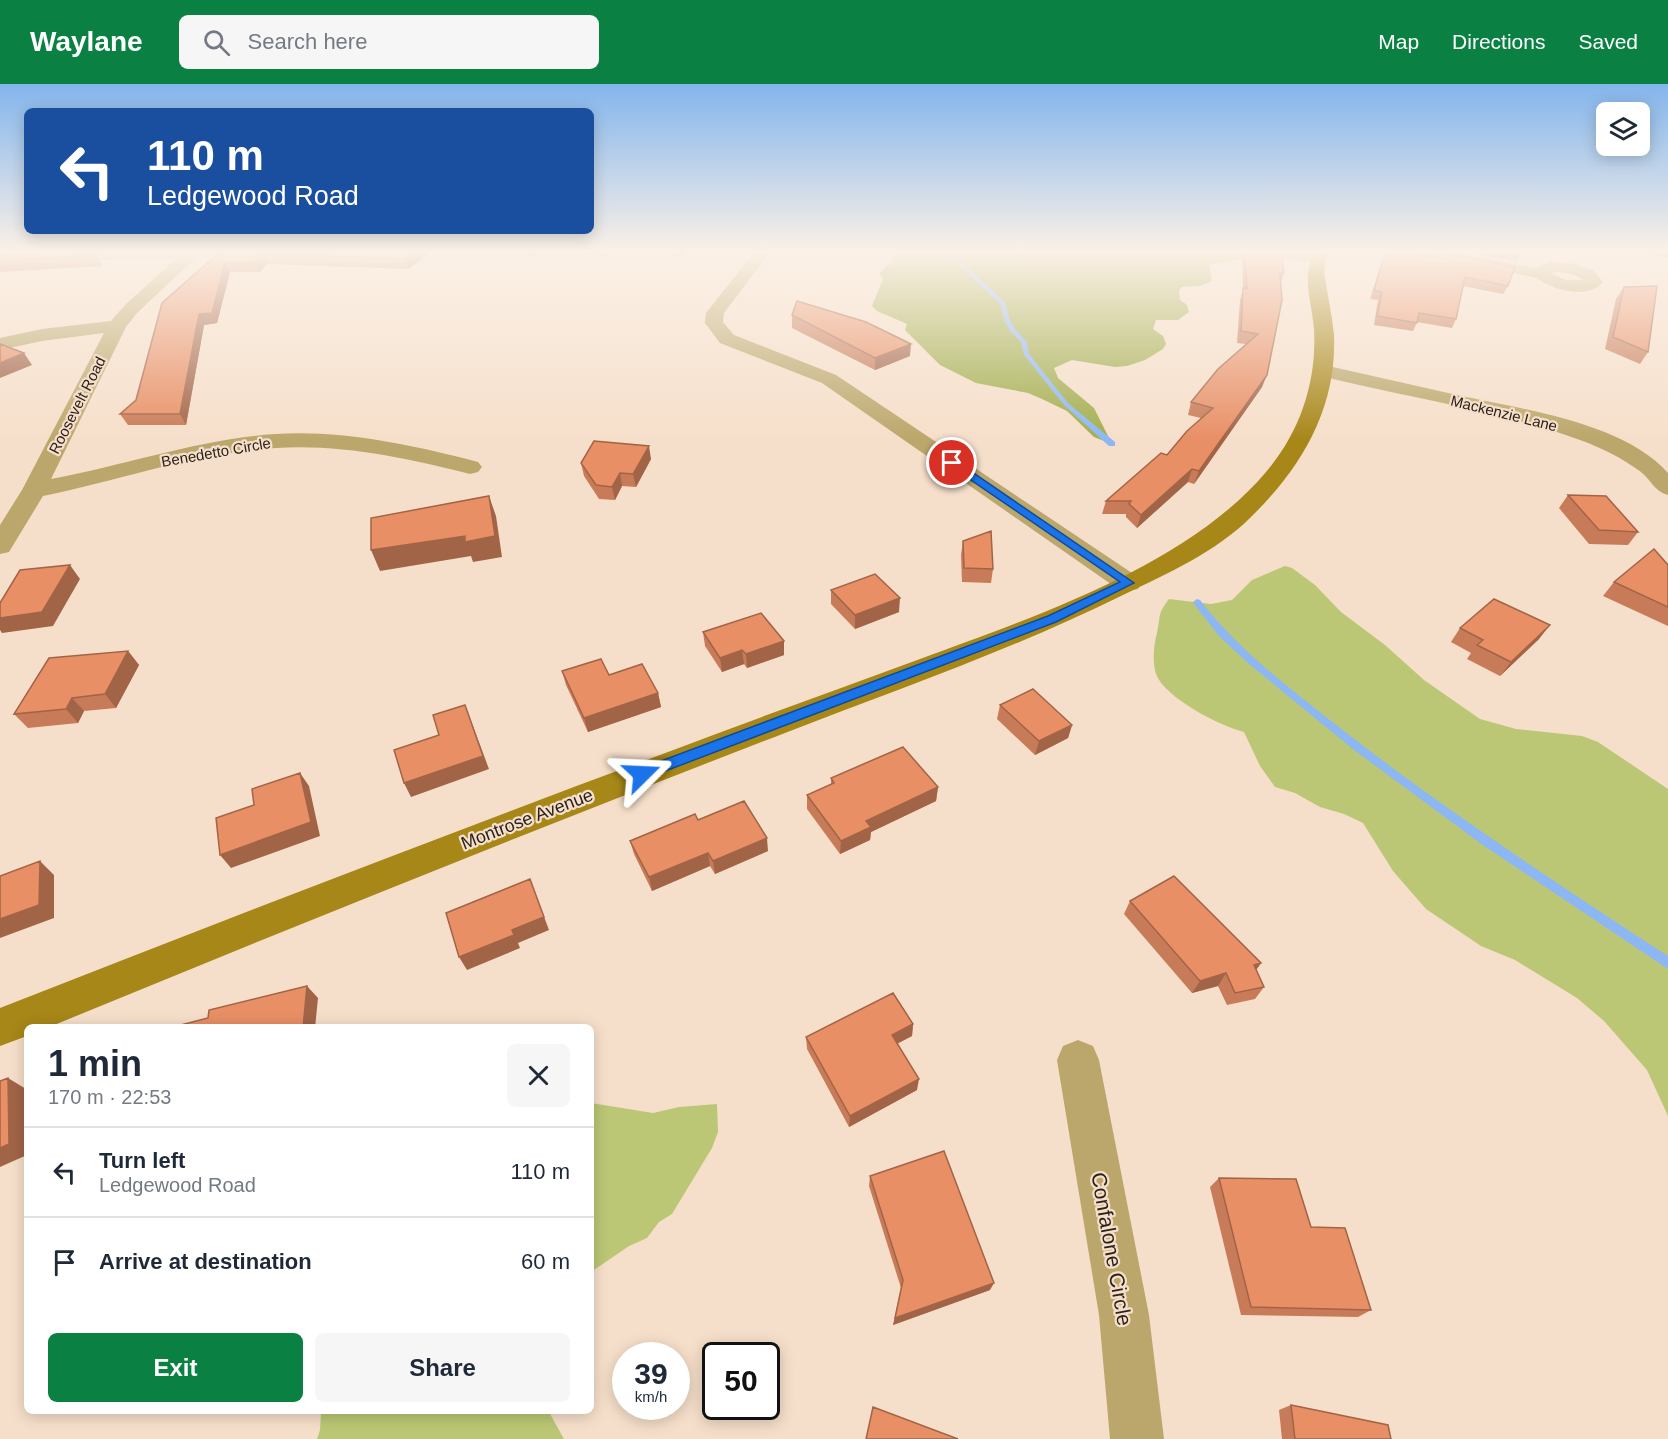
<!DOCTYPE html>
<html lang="en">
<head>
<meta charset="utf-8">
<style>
  :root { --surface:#fff; --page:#f6f6f7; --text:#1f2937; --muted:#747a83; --line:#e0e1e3; --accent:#0b8043 }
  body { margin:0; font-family:Helvetica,sans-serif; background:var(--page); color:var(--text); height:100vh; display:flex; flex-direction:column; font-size:22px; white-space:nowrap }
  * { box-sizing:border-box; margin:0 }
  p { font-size:20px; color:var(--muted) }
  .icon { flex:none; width:33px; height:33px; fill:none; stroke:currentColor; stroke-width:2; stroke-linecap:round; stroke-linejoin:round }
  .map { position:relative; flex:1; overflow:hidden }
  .details { position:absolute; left:24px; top:940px; width:570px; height:390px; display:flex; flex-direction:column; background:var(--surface); border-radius:9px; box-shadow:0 3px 15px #0003 }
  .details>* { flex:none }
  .guide { position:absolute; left:24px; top:24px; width:570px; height:126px; border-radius:9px; box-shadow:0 3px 15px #0003; background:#1a4fa0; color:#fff; overflow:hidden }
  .tools { position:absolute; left:1596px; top:18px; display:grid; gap:12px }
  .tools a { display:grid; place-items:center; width:54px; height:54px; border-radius:9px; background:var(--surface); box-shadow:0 3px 15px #0003; font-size:30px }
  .speed { position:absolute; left:612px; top:1258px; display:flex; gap:12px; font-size:30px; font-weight:700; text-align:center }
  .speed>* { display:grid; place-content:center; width:78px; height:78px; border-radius:50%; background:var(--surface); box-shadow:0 3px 15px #0003; line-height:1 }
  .speed small { font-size:15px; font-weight:400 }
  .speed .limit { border:3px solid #111; border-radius:9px; background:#fff; color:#111 }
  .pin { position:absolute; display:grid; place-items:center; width:51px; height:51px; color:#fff; margin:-26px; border:3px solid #fff; border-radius:50%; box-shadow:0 2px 6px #0007 }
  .me { position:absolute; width:66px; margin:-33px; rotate:69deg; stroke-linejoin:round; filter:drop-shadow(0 0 4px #0008) }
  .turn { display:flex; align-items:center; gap:21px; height:126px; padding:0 24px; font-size:27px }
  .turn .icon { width:78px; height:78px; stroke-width:2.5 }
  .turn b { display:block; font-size:42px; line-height:51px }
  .round { display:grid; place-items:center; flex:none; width:63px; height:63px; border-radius:9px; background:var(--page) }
  .overview { display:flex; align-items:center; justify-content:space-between; height:102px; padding:0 24px }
  h1 { font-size:36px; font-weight:700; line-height:45px }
  .button { display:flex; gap:12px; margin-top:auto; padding:12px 24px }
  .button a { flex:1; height:69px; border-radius:9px; background:var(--accent); color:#fff; font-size:24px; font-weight:700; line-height:69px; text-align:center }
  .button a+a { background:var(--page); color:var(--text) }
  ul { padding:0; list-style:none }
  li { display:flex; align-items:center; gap:18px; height:90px; padding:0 24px; border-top:2px solid var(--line) }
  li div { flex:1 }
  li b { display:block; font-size:22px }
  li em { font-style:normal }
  header { display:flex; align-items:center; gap:36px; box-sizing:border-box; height:84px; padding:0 30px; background:var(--accent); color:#fff }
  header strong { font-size:28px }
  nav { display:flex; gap:33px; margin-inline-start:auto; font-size:21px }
  .search { width:420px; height:54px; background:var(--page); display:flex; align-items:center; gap:15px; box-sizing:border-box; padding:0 21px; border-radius:9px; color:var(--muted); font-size:22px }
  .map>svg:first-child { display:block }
</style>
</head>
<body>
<header>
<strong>Waylane</strong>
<div class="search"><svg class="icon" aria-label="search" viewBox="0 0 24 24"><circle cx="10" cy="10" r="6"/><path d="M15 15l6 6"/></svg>Search here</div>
<nav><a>Map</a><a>Directions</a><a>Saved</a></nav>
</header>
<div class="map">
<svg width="1668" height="1355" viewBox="0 0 1668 1355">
  <rect width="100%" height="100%" fill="#f6dfca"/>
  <path fill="#bbc774" d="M1285 482 1292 484 1315 501 1341 528 1385 561 1424 596 1480 635 1516 645 1582 652 1598 658 1668 705V1032L1647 986 1604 937 1577 914 1515 876 1481 862 1426 825 1393 787 1363 739 1344 730 1320 723 1295 709 1275 703 1260 682 1244 648C1220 642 1165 614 1156 590 1152 578 1154 560 1157 549 1161 531 1157 531 1169 515L1211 520 1232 516 1252 496Z
    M591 1019 653 1029 679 1023 717 1020 718 1048 712 1064 672 1130 659 1138 647 1154 629 1162 591 1188Z
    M321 1328H549L564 1355H317L320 1346Z"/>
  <path fill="#a2ae4e" d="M886 167H1225L1259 172 1209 181 1212 197 1200 202 1182 203 1179 206 1180 216 1187 221 1189 228 1178 236H1156L1153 245 1163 252 1166 260 1163 265 1145 276 1127 282 1115 283 1072 276 1054 284 1058 294 1094 324 1112 360 1094 353 1067 327 1042 315 1028 309 976 299 940 281 905 246 907 240 877 227 872 222 883 195 879 189 893 177 891 168Z"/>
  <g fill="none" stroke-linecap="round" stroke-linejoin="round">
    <path fill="#8db7f3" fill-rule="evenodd" d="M930 167H936L959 175 1005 218 1010 236 1015 245 1027 258 1029 270 1068 319 1115 358V362H1109L1064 321 1024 271 1021 258 1010 247 1004 236 1000 220 955 177Z
      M1197 515 1200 516C1240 568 1293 607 1344 647 1448 728 1558 800 1668 872V885L1484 762 1354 666 1249 580 1219 552 1194 520 1193 518Z"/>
    <path fill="#bba76b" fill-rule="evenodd" d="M9 167H203L137 229 126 243 51 395C126 381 199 355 275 350 344 346 412 361 478 378L482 383 478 388 470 390C406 374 342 360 276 364 196 369 120 396 43 412L9 468 0 470V441L22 406 104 249 42 257 0 266V254L42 245 111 237 125 221 176 175 87 176 17 172Z
      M755 167H771L724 229 723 238 734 251 836 291 1138 493 1142 499 1138 505 1128 507 1118 505 822 299 720 259 705 239 706 229Z
      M1266 167H1304L1325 170 1327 174C1321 182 1273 175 1266 167Z
      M1421 167H1452L1535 184 1551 178 1569 179 1593 186 1603 198C1589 216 1552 206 1537 194L1429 172ZM1557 188 1572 190 1584 196H1566L1551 189Z
      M1324 281C1368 291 1413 301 1457 311 1521 325 1623 338 1668 389V411C1655 408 1651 396 1641 388 1622 374 1602 364 1580 356 1499 326 1402 313 1317 291L1314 287 1317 283Z
      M1078 956 1093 962 1099 976 1149 1231 1164 1355H1110L1099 1231 1057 976 1063 962Z"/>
    <path fill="#a78718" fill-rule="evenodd" d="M1316 167H1332L1325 178 1324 188C1327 209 1332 230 1334 251 1337 324 1302 383 1251 433 1216 468 1168 489 1123 511 1014 565 899 605 785 649 538 744 292 843 47 944H27V952L0 962V924C222 837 444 751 668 668 752 636 836 606 920 575 1032 534 1188 481 1266 388 1300 348 1317 298 1314 245 1312 218 1300 191 1316 167Z"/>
  </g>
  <path fill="#c87b58" d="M0 167 97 171 103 182 0 188Z
    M221 167H433L408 185 267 180 260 188H230L217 239 204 241 186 341H128L120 330 136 316Z
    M507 167H613L608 172 546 167 532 173Z
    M656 167H690L687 169 677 173Z
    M1242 167H1281L1284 189 1281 198 1262 303 1194 400 1188 398 1137 444 1126 433V430H1102L1106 417 1167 371 1201 334 1188 331 1191 318 1246 260 1237 259 1240 216 1243 205Z
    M1385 167H1406L1508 202 1503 210 1463 202 1456 235 1452 244 1417 238 1413 247 1374 241 1378 216 1370 215Z
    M1462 167H1522L1516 178Z
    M1631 167H1668V174Z
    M1624 203 1648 268 1640 280 1605 265 1616 215Z
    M792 231 910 272 875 286 792 244Z
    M651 375 636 403 622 402 615 416 599 415 584 392 581 379Z
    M1568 411 1638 448 1628 461 1589 460 1559 424Z
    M963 457 993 485 991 499 962 498 961 471Z
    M1668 481V542L1603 512 1614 498Z
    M831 506 899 528 855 545 831 520Z
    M1460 544 1539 555 1500 592 1467 575 1471 569 1451 558Z
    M703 548 784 557V571L747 584 744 580 722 588 705 562Z
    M128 567 139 581 116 624 84 627 78 639 28 644 14 630Z
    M562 587 609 591 658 609 661 623 588 648 566 601Z
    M1000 621 1072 641 1068 654 1035 671 997 635Z
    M831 694 938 703 936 717 871 748 870 756 840 770 807 725V711L831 700Z
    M698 736 768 767 715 790 710 782 652 807 634 770 630 757Z
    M1130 817 1261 879 1256 886 1264 903 1255 915 1227 921 1218 902 1192 909 1124 830Z
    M913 940 912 952 897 960 917 1006 849 1043 807 965 806 953Z
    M870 1092 990 1206 893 1241 901 1204 869 1102Z
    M1219 1094 1311 1143 1371 1226 1358 1233 1241 1231 1210 1103Z
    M1291 1321 1391 1355H1282L1279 1326Z"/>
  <path fill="#a26447" d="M417 167H433L408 185 405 175Z
    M531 167H546L532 173Z
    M607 167H613L608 172Z
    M676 167H690L687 169 677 173Z
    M263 170 267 180 260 188 255 178Z
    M225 178 230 188 217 239 204 241 186 341 180 330 199 230Z
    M911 260 910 272 875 286V274Z
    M24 269 32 281 0 294V279Z
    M1267 291 1262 303 1194 400 1199 387Z
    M649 362 651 375 636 403 633 390Z
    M1192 385 1188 398 1137 444 1141 431Z
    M620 389 622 402 615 416 612 403Z
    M489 412 496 432 502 473 473 478 471 472 380 487 371 466Z
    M70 481 80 495 53 542 2 549 0 546V534Z
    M900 514 899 528 855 545V531Z
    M1550 541 1539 555 1500 592 1511 578Z
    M784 557V571L747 584 746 570Z
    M742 566 744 580 722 588 720 574Z
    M128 567 139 581 116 624 105 610Z
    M658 609 661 623 588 648 584 634Z
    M72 614 84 627 78 639 66 625Z
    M465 621 489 685 411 713 404 699Z
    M1072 641 1068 654 1035 671 1039 657Z
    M300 689 309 702 320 752 231 784 220 771Z
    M938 703 936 717 871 748 870 756 840 770 841 757 866 737Z
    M767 754 768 767 715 790 713 777Z
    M708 769 710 782 652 807 649 793Z
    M40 777 54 791V834L0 854V835Z
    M530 795 549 846 518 859 520 864 467 886 459 873Z
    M1261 879 1252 892 1254 881Z
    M1226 889 1218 902 1192 909 1200 897Z
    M307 902 318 914 315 944H303Z
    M913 940 912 952 890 963 892 951Z
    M8 994 26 1005 27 1071 0 1083V1064Z
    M919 995 917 1006 849 1043 850 1032Z
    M994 1199 990 1206 893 1241 895 1234Z"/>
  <path fill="#e88f66" stroke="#a26447" stroke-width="1.5" d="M0 167H89L97 171 0 177Z
    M221 167H417L405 175 263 170 255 178H225L212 229 199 230 180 330H120L136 316 162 219Z
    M1245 167H1281L1284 189H1280L1282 216 1267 291 1199 387 1192 385 1141 431 1129 420 1131 417H1106L1161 369 1167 371 1187 347 1213 324 1191 318 1218 285 1258 250 1241 247 1243 204 1247 205Z
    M1386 167H1406L1449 176 1452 170 1515 183 1508 202 1465 193 1456 235 1419 229 1417 239 1377 232 1382 208 1374 206Z
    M1657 202 1648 268 1613 253 1624 203Z
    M797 217 866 238 911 260 875 274 792 231Z
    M0 260 24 269 0 279Z
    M594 357 649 362 633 390 620 389 612 403 596 401 581 379Z
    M1568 411 1606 412 1638 448 1599 446Z
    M489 412 495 452 465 458V452L371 466V434Z
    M991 447 993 485 964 484 963 457Z
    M1654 465 1668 481V523L1614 498Z
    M70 481 42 528 0 534V519L20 486Z
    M875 490 900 514 855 531 831 506Z
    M1494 515 1550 541 1511 578 1477 561 1483 556 1460 544Z
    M761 529 784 557 746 570 742 566 720 574 703 548Z
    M128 567 105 610 72 614 66 625 14 630 49 574Z
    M601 575 609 591 642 580 658 609 584 634 562 587Z
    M1033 605 1072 641 1039 657 1000 621Z
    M465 621 483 672 404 699 394 666 439 651 433 631Z
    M903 663 938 703 866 737 871 743 841 757 807 711 834 699 831 694Z
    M300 689 311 738 220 771 216 734 254 721 252 705Z
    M744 717 767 754 713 777 708 769 649 793 630 757 695 730 698 736Z
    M40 777 39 821 0 835V792Z
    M1174 792 1261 879 1254 881 1264 903 1235 909 1226 889 1200 897 1130 817Z
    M530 795 544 833 512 846 514 851 459 873 446 829Z
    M307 902 303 944H169L208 934 209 926Z
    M893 909 913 940 892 951 919 995 850 1032 806 953Z
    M8 994 9 1060 0 1064V997Z
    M944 1067 994 1199 895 1234 903 1196 870 1092Z
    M1219 1094 1296 1095 1311 1143 1345 1144 1371 1226 1251 1223Z
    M1291 1321 1388 1341 1391 1355H1295Z
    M873 1323 958 1355H866Z"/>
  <linearGradient id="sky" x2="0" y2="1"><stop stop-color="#83b5ec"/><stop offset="0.47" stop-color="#fbf1e7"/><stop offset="1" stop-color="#fbf1e7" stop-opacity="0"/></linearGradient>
  <rect width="1668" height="356" fill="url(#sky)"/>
  <path fill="#1a73e8" stroke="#114b97" stroke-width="1.5" d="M949 377H956L1134 499 1056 538 647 694H637V686L1048 532 1120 498 949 381Z"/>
  <g text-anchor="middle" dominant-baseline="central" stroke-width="4.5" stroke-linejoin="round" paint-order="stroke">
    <g font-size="15" fill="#2b231b" stroke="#f6dfca">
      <text transform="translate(77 321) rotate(-63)">Roosevelt Road</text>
      <text transform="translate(1504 329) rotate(14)">Mackenzie Lane</text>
      <text transform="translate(216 368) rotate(-10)">Benedetto Circle</text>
    </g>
    <g font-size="18" fill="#2b231b" stroke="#f6dfca">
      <text transform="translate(527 735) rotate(-21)">Montrose Avenue</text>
    </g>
    <g font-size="21" fill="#2b231b" stroke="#f6dfca">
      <text transform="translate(1112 1165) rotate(80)">Confalone Circle</text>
    </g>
  </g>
</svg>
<div class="tools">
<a><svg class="icon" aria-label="layers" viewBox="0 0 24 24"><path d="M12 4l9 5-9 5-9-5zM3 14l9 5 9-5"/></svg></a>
</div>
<div class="speed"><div>39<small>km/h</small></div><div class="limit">50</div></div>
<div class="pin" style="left:952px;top:379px;background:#d93025"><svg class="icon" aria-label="arrive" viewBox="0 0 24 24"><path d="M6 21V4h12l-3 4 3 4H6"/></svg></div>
<svg class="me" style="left:642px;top:690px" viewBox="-20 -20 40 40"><path d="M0-17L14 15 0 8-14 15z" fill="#1a73e8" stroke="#fff" stroke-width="4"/></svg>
<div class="guide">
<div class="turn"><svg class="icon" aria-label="left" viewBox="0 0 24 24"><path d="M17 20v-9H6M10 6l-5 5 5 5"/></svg><div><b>110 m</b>Ledgewood Road</div></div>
</div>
<section class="details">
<div class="overview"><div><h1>1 min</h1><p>170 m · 22:53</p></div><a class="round"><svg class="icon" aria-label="close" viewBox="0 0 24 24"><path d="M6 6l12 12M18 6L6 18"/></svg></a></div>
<ul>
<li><svg class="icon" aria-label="left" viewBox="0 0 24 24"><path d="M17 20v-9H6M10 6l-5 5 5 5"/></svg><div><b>Turn left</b><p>Ledgewood Road</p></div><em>110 m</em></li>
<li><svg class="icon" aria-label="arrive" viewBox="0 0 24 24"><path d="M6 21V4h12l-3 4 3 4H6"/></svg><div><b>Arrive at destination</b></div><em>60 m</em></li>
</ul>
<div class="button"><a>Exit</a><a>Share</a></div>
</section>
</div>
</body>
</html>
